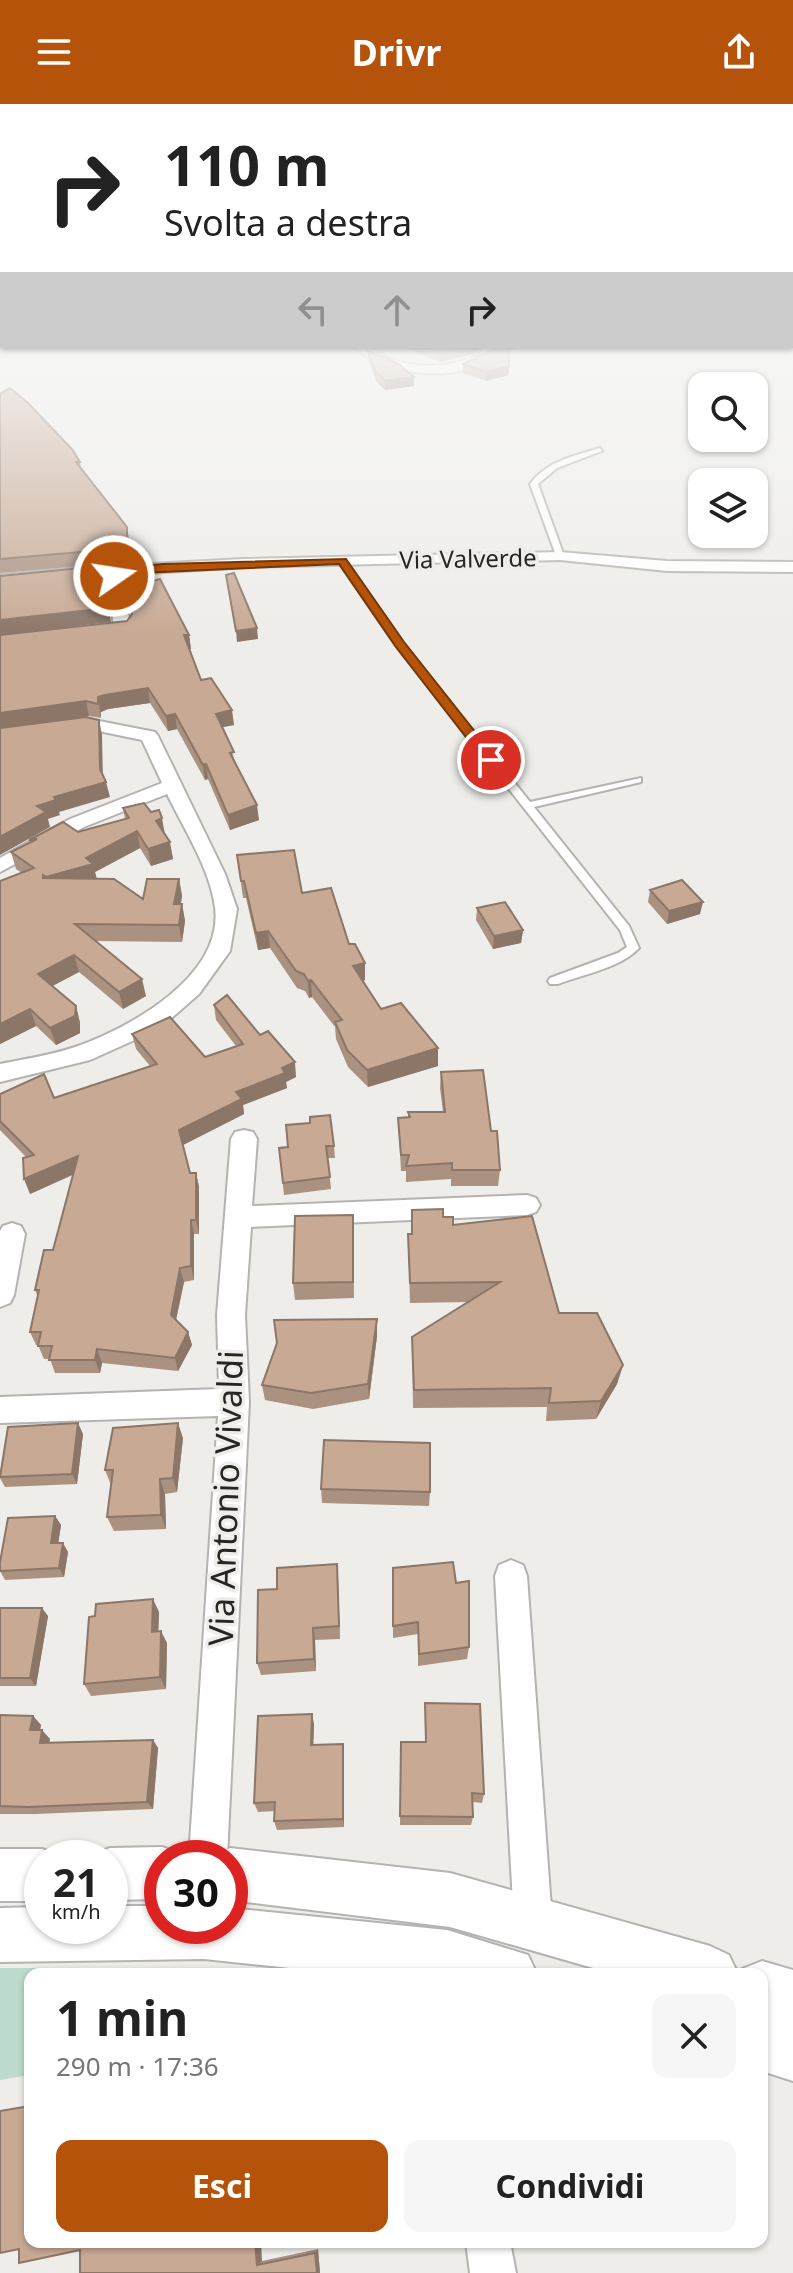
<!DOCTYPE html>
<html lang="it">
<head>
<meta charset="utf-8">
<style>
  :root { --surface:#fff; --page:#f6f6f6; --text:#222; --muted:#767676; --accent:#b45309 }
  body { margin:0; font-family:"Noto Sans",sans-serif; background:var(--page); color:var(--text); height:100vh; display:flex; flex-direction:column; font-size:30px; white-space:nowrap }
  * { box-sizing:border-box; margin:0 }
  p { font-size:26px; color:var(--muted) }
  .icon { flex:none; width:44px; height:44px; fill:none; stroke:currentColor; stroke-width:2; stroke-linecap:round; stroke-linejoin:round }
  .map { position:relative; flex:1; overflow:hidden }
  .side { position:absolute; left:24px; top:1864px; width:744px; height:280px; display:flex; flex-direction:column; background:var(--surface); border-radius:16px; box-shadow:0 2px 6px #0004 }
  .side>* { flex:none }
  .banner { position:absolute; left:0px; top:0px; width:794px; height:244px; box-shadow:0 2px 6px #0004; background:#fff; color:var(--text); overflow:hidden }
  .buttons { position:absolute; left:688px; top:268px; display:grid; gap:16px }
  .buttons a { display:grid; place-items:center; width:80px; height:80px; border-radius:16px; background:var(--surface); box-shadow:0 2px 6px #0004; font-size:40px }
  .speed { position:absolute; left:24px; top:1736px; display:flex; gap:16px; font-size:40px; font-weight:700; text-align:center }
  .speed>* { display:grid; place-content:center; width:104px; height:104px; border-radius:50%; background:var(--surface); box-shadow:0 2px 6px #0004; line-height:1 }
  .speed small { font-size:20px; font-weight:400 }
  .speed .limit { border:12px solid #d22; background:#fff; color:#111 }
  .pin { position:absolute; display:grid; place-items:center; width:68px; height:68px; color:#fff; margin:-34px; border:4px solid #fff; border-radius:50%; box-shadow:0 2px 8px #0007 }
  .me { position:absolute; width:88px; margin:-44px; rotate:77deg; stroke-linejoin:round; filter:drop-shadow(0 0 6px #0008) }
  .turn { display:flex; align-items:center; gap:28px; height:168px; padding:0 32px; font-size:36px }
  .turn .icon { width:104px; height:104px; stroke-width:2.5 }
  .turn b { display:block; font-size:56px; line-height:68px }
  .lanes { display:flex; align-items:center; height:76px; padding:0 32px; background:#0003; justify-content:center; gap:40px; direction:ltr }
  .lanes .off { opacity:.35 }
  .round { display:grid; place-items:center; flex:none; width:84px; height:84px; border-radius:16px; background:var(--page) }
  .overview { display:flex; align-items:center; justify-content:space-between; height:136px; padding:0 32px }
  h1 { font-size:48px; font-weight:700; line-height:60px }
  .action { display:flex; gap:16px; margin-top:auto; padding:16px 32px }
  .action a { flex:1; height:92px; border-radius:16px; background:var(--accent); color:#fff; font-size:32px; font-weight:700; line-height:92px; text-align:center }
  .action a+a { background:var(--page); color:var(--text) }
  header { display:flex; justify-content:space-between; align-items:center; height:104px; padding:0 32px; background:var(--accent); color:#fff; font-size:36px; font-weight:700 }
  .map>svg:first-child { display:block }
</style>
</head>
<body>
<header><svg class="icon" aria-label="menu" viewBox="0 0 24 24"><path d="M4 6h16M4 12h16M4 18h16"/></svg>Drivr<svg class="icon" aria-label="share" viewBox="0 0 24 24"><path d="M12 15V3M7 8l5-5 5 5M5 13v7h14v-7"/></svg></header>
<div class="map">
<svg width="793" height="2169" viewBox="0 0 793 2169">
  <rect width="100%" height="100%" fill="#eeedea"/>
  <path fill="#bcdbcc" d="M0 1864H422L423 1870H30V1971L0 1976Z"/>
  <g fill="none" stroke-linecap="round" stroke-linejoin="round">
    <g stroke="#b5b3b1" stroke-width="4">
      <path id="lane" d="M600 344 602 347 557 364 538 380 564 452 557 454 530 380C547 357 574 352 600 344Z
        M339 455H345L403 539 530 698 641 674V678L534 703 629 822 639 844C620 864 584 870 558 880H550L548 877 550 874 618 849 627 843 620 826 397 543 338 457Z"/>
    </g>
    <g stroke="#b5b3b1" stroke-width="4">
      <path id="street" d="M353 242C368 242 376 248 389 254 420 266 453 264 482 249V242H494V251C458 281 386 272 353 242Z
        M560 448 667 457 793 458V468L667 467 560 456 243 463 121 471 131 525C122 533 98 536 89 528L91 525 114 521 105 467 113 462 243 455Z
        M89 615 155 628 158 632 225 770 237 805 230 847 199 890 159 925 90 956 0 978V960C25 955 53 951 78 942 131 923 224 872 215 803 210 765 184 725 167 690L84 723 0 768V754L70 715 162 679 142 636 89 625 0 636V626Z
        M244 1026 253 1028 257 1035 252 1102 527 1091 536 1094 540 1101 536 1108 527 1111 251 1123 245 1211 249 1298 227 1754H189L218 1312 0 1319V1293L219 1285 217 1211 231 1035 235 1028Z
        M12 1119 21 1122 25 1130 14 1191 10 1199 0 1203V1127L3 1122Z
        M511 1456 523 1461 527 1472 552 1818 547 1832 533 1837 519 1832 514 1818 495 1472 499 1461Z
        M466 2138H510L516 2169H470Z"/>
    </g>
    <g stroke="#b5b3b1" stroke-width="4">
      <path id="secondary" d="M113 461 120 463 123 467 120 471 0 483V471Z
        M162 1743 181 1750 182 1754H162V1795L110 1796V1754H90L91 1751 110 1744Z
        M230 1744 450 1769 710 1842 729 1851 738 1870H614L450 1823 230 1796V1754H210Z
        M0 1745H42L61 1752 42 1754V1797H0Z
        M110 1802H162V1822H230V1804L447 1826 528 1851 537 1870H347L204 1855 0 1858V1804L42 1803V1822H110Z
        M762 1857 793 1866V1977L762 1967V1870H740L742 1865Z"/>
    </g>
    <use href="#lane" fill="#fff" fill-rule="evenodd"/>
    <use href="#street" fill="#fff" fill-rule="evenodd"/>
    <use href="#secondary" fill="#fff" fill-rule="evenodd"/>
  </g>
  <path fill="#ab917f" d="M402 242H481L479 247 470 251 439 258Z
    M496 244 509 247V271L486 277 463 269V260Z
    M368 247 414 273V282L385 286 376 277 368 256Z
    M0 290 80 358 81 365 127 423 129 437 130 458 0 469Z
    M153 477 189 531 191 545H189L201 576 234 621 223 623 236 660 259 716 230 726 208 675 205 676 177 625 168 627 150 599 108 605 101 608V614L89 612 0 624 127 517Z
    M123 704 165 731 173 755 151 762 140 744 95 768 97 775 143 795 179 775 182 792 181 800H182L185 817 182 838 95 837 146 892 123 905 79 868 52 882 76 902 80 919V929L56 941 36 922 0 940 22 769 16 765 11 748 30 738 29 736 78 728 125 715Z
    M237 751 302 789 349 840 365 876 363 877 381 905 438 962 368 983 348 963 336 935 335 923 312 893 309 894 305 887 297 884 270 844 258 846 246 794H243Z
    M650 786 700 810 667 820 648 798Z
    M477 804 523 826 521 839 493 845 476 816Z
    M214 901 296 973 286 978 287 984 243 1001 244 1010 183 1041 190 1069H196L199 1083V1130H194V1176L184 1178 176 1216 188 1228 192 1241 178 1267 102 1259 100 1269H55L50 1255H44L38 1241H36L30 1228 38 1193 35 1186 53 1146 73 1071 30 1090 26 1053 0 1026V990L54 994 150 962 136 945 132 930 205 953 236 942 216 916Z
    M441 968 491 1027 500 1066 498 1082H451V1075L406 1078V1067H401L398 1014 408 1013V1008H443L440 984Z
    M334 1042 335 1054H328L331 1085 284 1091 279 1044Z
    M412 1106 443 1113 623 1261 617 1280 596 1315 546 1317 547 1303 413 1304 412 1233 468 1198 410 1199 408 1130H411Z
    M353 1111 354 1194 295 1196 293 1179Z
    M377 1215V1232L369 1295 313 1305 265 1296 262 1281Z
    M83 1330 77 1380 5 1383 0 1374V1370Z
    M183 1334 177 1388 165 1390 166 1425 114 1427 107 1413 111 1381 105 1366Z
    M321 1385 430 1388 429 1402 322 1399Z
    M55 1412 61 1421 58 1439 68 1448 64 1473 5 1476 0 1467Z
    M337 1460 340 1535 315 1536 316 1567 261 1571 257 1559 277 1485Z
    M393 1464 469 1543 467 1555 418 1562V1530L393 1534Z
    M0 1504 48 1512 36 1582H0Z
    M159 1508 158 1527 167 1539 166 1585 91 1592 84 1580Z
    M425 1599 484 1690 482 1699 473 1698V1713L471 1721H400L401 1638H425Z
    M0 1611 33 1612 41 1621 40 1626 50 1635 49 1639 153 1636 158 1644 153 1705 36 1710H0Z
    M314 1620 313 1641 343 1640 344 1650V1723L277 1726 274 1717 275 1707 258 1708 254 1699Z
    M30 2138 262 2157 318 2145 320 2169H80V2146L19 2145Z"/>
  <path fill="#8b7668" d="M470 242H481L479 247 470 251 439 258V249Z
    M509 242H523L508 247Z
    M509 262V271L486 277V268Z
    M414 273V282L385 286V277Z
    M127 423 129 437 130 458 127 444Z
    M101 462 111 518 0 531V516Z
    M257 524 258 535 237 538 236 527Z
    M184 531H189L191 545 186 546Z
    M148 584 150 599 108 605 101 608V614L98 593 105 591Z
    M86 597 89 612 0 624V609Z
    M232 606 234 621 218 624 216 610Z
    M175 610 177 625 168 627 166 612Z
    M99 616 102 631 103 679 106 678 110 693 59 708 60 711 48 715 50 723 0 751V733L37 702 100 665Z
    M206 660 208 675 205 676 203 661Z
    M257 701 259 716 230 726 228 711Z
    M162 714 165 731 156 717Z
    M137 727 140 744 95 768 97 777 51 790 46 773 86 754Z
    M170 738 173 755 151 762 148 745Z
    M179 775 182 792 177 817 174 800Z
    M703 798 700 810 667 820 669 807Z
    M182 800 185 817 182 838 179 821Z
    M523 826 521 839 493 845 494 832Z
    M268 827 270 844 258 846 256 829Z
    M74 851 79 868 43 887 38 870Z
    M365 859V876L354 879 353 862Z
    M142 875 146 892 123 905 119 888Z
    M311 876 312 893 309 894 308 877Z
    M76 902 80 919V929L56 941 50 924Z
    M30 905 36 922 0 940V920Z
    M438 944V962L368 983 367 966Z
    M295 958 296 973 286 978 287 984 243 1001 244 1010 183 1041 179 1026 236 988Z
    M78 1052 82 1066 30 1090 24 1075Z
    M196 1069 199 1083V1130L196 1116Z
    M191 1116 194 1130V1176L191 1162Z
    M180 1164 184 1178 174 1225 171 1211Z
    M377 1215V1232L369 1295 368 1280Z
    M188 1228 192 1241 178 1267 175 1254Z
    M97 1245 102 1259 100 1269 95 1256Z
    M623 1261 617 1280 596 1315 601 1297Z
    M78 1319 83 1330 77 1380 72 1370Z
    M178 1319 183 1334 177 1388 173 1374Z
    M160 1375 165 1390 166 1425 161 1411Z
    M55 1412 61 1421 57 1448 51 1439Z
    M63 1439 68 1448 64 1473 59 1464Z
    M337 1460 338 1474 340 1535 339 1522Z
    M153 1495 159 1508 158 1540 152 1528Z
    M42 1504 48 1512 36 1582 30 1574Z
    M313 1524 315 1536 316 1567 314 1555Z
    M161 1527 167 1539 166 1585 160 1573Z
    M312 1610 314 1620 313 1651 311 1641Z
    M33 1612 41 1621 38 1635 30 1626Z
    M42 1626 50 1635 47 1648 40 1639Z
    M153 1636 158 1644 153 1705 147 1698Z
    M343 1640 344 1650V1723L343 1715Z
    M255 2138H261L262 2157 257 2161Z
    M318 2145 320 2169H317L315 2149Z"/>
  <path fill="#c7a994" stroke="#8b7668" stroke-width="2" d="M423 242H470L439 249Z
    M496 242H509V262L486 268 463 260 496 244Z
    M368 247 396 258 414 273 385 277 376 268Z
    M10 284 28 299 72 345 80 358H76L127 423V444L0 455V290Z
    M122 460H148L153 477 160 475 189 531H184L201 576 211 574 232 606 216 610 234 648 230 649 257 701 228 711 206 660 203 661 175 610 166 612 148 584 105 591 98 593V600L86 597 0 609V531L127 517 132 510Z
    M101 462 108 504 0 516V472Z
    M234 469 257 524 236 527 226 471Z
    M86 613 99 616 100 665 106 678 54 693 56 696 37 702 46 708 0 733V624Z
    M144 699 151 708 159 706 162 714 156 717 170 738 148 745 137 727 86 754 93 760 46 773 43 771V774L114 775 143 795 147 775H179L174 800H182L179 821 75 820 142 875 119 888 74 851 38 870 76 902 75 912 50 924 30 905 0 920V777L34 764 11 748 37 735 29 736 63 718 78 728 129 714 123 704Z
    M294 746 302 789 331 784 349 840H355L365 859 353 862 381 905 401 899 438 944 367 966 347 946 335 918 342 916 311 876 308 877 304 870 296 867 268 827 256 829 244 777H241L237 751Z
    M682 776 703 798 669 807 650 786Z
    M505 798 523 826 494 832 477 804Z
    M227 891 260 931 268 927 295 958 282 964 285 969 236 988 242 995 179 1026 190 1069H196V1116H191V1162L180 1164 171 1211 188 1228 175 1254 97 1245 95 1256H49L52 1242H38L41 1228H30L39 1186H35L44 1146H53L78 1052 24 1075 23 1054 34 1051 0 1017V990L44 970 54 994 157 960 132 930 170 913 205 953 243 940 214 901Z
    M483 966 491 1027H497L500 1066H452V1059L406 1062 409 1051H401L398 1014 410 1013 408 1008H445L441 968Z
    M330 1011 334 1042H326L330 1073 283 1079 279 1044 288 1043 286 1021 310 1019V1013Z
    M443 1105V1113H453V1121L532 1112 559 1209H597L623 1261 601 1297 549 1299 551 1284 414 1286 412 1233 500 1178 410 1179 408 1130H412V1106Z
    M353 1111V1178L293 1179 295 1112Z
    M377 1215 368 1280 311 1289 262 1281 277 1239 274 1216Z
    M78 1319 72 1370 0 1373 8 1323Z
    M178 1319 173 1374 160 1375 161 1411 107 1413 113 1366H105L113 1324Z
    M324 1336 430 1339V1388L321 1385Z
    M55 1412 51 1439H63L59 1464 0 1467V1458L8 1414Z
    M453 1458 456 1479 469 1477V1543L419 1550 418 1518 393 1522V1464Z
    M337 1460 339 1522 313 1524 314 1555 257 1559 258 1486 277 1485V1464Z
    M153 1495 152 1528 161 1527 160 1573 84 1580 89 1513 95 1512 96 1500Z
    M0 1504H42L30 1574H0Z
    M425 1599 480 1600 484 1690 472 1689 473 1713 400 1712 401 1638H426Z
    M312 1610 311 1641 343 1640V1715L274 1717 275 1698 254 1699 258 1612Z
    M0 1611 33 1612 30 1626H42L40 1639 153 1636 147 1698 28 1703 0 1702Z
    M30 2002V2138H255L257 2161 315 2149 317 2169H80V2146L19 2159V2145L0 2149V2007Z"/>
  <linearGradient id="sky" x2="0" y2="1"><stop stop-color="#85add8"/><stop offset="0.43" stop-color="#f7f7f6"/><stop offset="1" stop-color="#f7f7f6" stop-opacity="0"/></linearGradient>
  <rect width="793" height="534" fill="url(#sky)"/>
  <path fill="#b45309" stroke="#753606" stroke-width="2" d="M346 455 404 538 495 653V659H486L396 543 339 460 119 470 114 475 108 467 113 464 163 460Z"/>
  <g text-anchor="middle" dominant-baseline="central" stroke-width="7" stroke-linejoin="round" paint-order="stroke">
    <g font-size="24" fill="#262625" stroke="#eeedea">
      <text transform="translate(468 454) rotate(-1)">Via Valverde</text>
    </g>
    <g font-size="34" fill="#262625" stroke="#eeedea">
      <text transform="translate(225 1394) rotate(-88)">Via Antonio Vivaldi</text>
    </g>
  </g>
</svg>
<div class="buttons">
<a><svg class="icon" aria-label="search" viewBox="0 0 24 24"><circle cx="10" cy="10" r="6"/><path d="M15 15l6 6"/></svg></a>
<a><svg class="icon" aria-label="layers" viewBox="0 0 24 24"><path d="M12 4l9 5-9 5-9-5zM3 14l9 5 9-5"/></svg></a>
</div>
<div class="speed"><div>21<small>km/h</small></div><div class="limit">30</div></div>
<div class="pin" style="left:491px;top:656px;background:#d93025"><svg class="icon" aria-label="arrive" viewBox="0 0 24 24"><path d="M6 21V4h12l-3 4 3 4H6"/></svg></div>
<svg class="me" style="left:114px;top:472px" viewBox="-20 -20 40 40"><circle r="17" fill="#b45309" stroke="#fff" stroke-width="3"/><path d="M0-11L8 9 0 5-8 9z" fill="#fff"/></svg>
<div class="banner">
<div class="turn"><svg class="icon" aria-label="right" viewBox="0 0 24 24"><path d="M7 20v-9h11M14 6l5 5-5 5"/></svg><div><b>110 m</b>Svolta a destra</div></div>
<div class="lanes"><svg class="icon off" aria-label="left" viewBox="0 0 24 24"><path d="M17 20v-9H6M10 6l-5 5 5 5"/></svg><svg class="icon off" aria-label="ahead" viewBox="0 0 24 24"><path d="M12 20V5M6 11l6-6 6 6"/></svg><svg class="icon" aria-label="right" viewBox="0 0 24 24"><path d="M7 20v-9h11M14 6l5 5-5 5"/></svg></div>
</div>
<section class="side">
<div class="overview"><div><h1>1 min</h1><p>290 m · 17:36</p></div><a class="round"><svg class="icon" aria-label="close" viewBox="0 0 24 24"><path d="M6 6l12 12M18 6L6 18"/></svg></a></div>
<div class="action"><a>Esci</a><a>Condividi</a></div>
</section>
</div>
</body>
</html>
